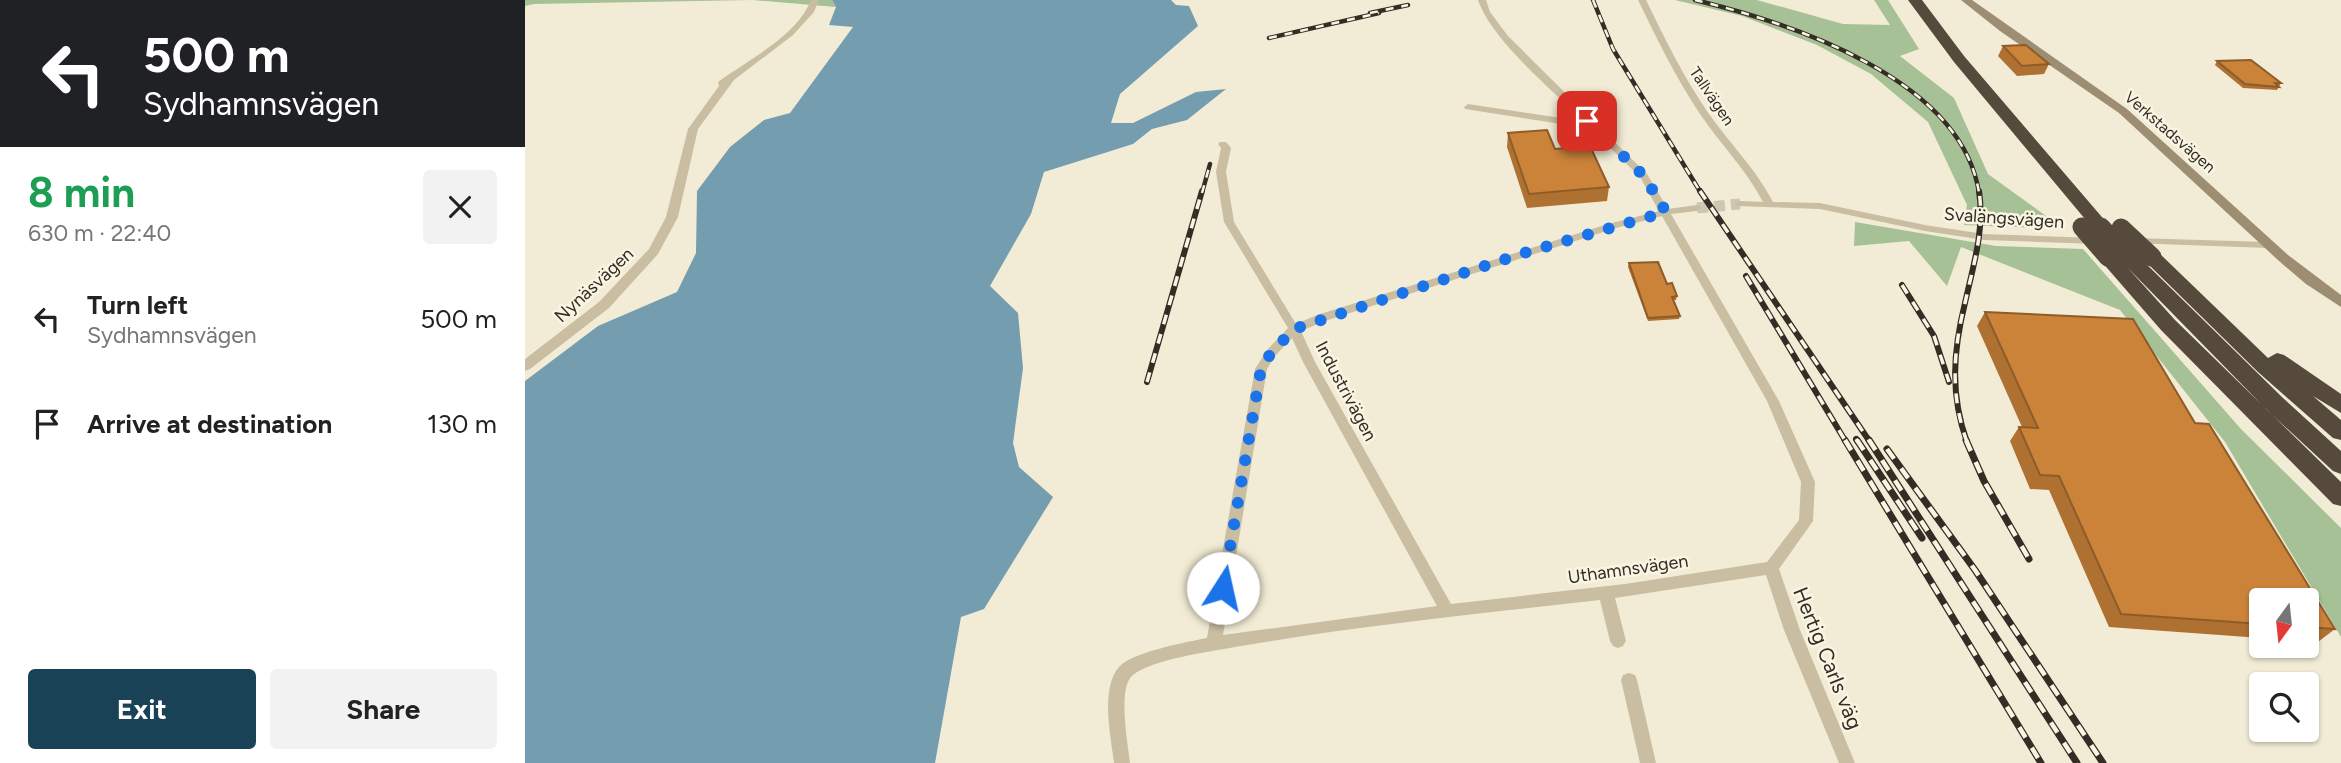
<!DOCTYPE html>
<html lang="en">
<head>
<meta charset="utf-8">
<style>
  :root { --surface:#fff; --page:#f2f2f2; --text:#222; --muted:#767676; --accent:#194256 }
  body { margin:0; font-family:Figtree,sans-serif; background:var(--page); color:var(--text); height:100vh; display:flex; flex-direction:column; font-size:26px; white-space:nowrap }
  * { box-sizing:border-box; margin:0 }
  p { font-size:23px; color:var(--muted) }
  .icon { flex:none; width:38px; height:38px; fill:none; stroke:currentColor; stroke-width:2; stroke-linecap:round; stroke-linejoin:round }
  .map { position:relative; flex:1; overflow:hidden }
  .sheet { display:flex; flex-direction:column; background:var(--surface); width:525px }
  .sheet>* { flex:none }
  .top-card { background:#202124; color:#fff; overflow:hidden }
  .needle { width:46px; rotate:195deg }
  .fabs { position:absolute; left:1724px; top:588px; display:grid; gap:14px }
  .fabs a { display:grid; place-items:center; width:70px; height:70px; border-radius:7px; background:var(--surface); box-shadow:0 2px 5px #0004; font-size:35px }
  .pin { position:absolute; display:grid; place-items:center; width:60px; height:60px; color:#fff; margin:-30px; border-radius:14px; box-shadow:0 4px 10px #0006 }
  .me { position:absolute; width:77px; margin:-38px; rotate:10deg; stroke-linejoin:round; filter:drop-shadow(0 0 5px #0008) }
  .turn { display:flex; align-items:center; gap:24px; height:147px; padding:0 28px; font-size:32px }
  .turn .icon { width:91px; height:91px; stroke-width:2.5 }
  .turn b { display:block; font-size:49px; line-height:60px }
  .round { display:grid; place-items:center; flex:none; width:74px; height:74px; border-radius:7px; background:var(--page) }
  .head { display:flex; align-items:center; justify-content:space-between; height:119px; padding:0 28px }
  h1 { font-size:42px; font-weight:700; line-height:52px; color:#1e9e55 }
  .primary-button { display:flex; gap:14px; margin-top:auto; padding:14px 28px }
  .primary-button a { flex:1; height:80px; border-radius:7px; background:var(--accent); color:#fff; font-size:28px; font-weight:700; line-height:80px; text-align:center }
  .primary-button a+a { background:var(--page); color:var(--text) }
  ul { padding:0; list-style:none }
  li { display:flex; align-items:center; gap:21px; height:105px; padding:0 28px }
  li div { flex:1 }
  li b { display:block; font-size:26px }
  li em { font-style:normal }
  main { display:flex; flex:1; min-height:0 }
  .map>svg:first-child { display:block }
</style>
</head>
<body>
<main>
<section class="sheet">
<div class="top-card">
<div class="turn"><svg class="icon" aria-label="left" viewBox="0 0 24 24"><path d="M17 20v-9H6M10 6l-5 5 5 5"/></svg><div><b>500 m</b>Sydhamnsvägen</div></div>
</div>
<div class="head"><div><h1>8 min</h1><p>630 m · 22:40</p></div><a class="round"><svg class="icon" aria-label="close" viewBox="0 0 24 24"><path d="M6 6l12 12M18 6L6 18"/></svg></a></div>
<ul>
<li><svg class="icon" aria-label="left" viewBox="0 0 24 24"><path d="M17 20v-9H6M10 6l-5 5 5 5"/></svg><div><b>Turn left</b><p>Sydhamnsvägen</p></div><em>500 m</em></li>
<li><svg class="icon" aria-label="arrive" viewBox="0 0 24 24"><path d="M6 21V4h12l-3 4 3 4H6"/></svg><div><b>Arrive at destination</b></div><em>130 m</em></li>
</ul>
<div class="primary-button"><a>Exit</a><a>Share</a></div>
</section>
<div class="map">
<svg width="1816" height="763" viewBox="0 0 1816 763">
  <rect width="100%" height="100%" fill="#f2ecd6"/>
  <path fill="#a7c196" d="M0 0H307L311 7 227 0 9 4 0 6Z
    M1150 0H1232L1318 24 1365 25 1349 0H1363L1394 49 1375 56 1429 98 1463 174 1539 229 1439 225 1442 205 1403 122 1346 74 1292 45 1217 16Z
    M1330 222 1471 246 1558 249 1716 429 1816 528V637L1700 442 1595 310 1436 247 1422 286 1384 241 1329 246Z"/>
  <path fill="#749daf" d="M307 0H646L651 5 664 6 673 26 595 94 586 123H608L671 92 701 89 662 120 627 129 608 144 519 172 506 214 465 286 493 313 498 368 488 443 494 467 528 497 459 609 436 617 410 763H0V381L73 326 152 292 171 253 172 191 205 147 239 120 265 113 328 27 304 25 311 7Z"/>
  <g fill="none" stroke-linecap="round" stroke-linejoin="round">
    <path stroke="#ccc6b3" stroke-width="11" stroke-dasharray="11 6" stroke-linecap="butt" d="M1172 208 1215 204"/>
    <path fill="#cabea2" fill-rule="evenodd" d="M953 0H961L965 12 983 36 1122 174 1143 209 1172 205 1177 208 1172 211 1146 214 1254 401 1290 482 1288 521 1254 569 1275 630 1330 763H1314L1259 630 1241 575 1090 598 1101 641 1098 646 1093 648 1088 646 1085 641 1075 600C953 614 832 626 710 647 684 652 628 659 608 675 592 687 603 744 605 763H589C586 737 575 689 594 667 607 652 662 642 682 638L730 369 742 350 763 328 699 222 691 172 696 148 693 144 695 142H701L706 148 701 172 709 222 771 324 792 315 1083 224 1134 211 1115 177 1061 124 1043 125 940 109 939 107 943 104 1043 119H1056C1026 89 966 39 953 0ZM1137 216 1242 401 1276 482 1274 520 1242 562 1100 584 926 604 790 362 776 331 800 321 1091 228ZM767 338 778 362 912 606 698 635 742 369 750 356Z
      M1113 0H1121C1140 39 1159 78 1184 114 1205 144 1231 169 1248 202L1295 203 1400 225 1459 234 1571 238 1576 241 1571 244 1459 240 1400 231 1295 209 1211 206 1210 204 1215 201 1238 202C1221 169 1195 144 1175 114 1151 78 1132 39 1113 0Z
      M1610 238 1743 242 1748 245 1743 248 1606 243 1605 241Z
      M1104 673 1110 675 1112 680 1131 763H1115L1096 680 1098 675Z"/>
    <path fill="#cabea2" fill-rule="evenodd" d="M286 0H294L289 12 268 35 209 80 173 129 153 217 133 254 84 308 5 369 0 371V359L74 302 124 249 141 217 163 129 194 86 193 82C224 59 271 37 286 0Z"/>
    <path fill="#9d8d73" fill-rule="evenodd" d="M1436 0H1447L1602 109 1763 255 1816 295V307L1781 284 1754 261 1594 113 1475 31Z"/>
    <path fill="#554a3b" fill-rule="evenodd" d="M1383 0H1397L1439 56 1582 223 1585 227 1582 231H1570L1429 62Z
      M1583 251 1590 253 1596 261 1597 254H1611L1758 398 1816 451V474L1808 471 1742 410 1602 267 1650 320 1816 482V506L1808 504 1636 330 1576 261 1574 257 1576 253Z
      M1627 251 1634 253 1743 358 1752 353 1759 355 1816 394V413L1788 396 1816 420V440L1808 438 1733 372 1620 261 1618 257 1620 253Z"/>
    <g stroke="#342d25" stroke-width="4.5">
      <path id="rail-far2" d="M1068 0 1088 49 1176 193
        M1170 0C1266 23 1437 79 1454 193
        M845 13 883 5
        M744 38 854 13
        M677 193 685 164"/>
    </g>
    <g stroke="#342d25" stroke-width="6">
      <path id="rail-far1" d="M1175 191 1345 442
        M1221 276 1321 442
        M1377 285 1409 336 1424 382
        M622 382 677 191
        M1331 439 1333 442
        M1442 442C1425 395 1428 351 1440 303 1448 266 1460 230 1454 191"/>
    </g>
    <g stroke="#342d25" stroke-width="7">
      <path id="rail" d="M1320 440 1516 763
        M1332 440 1397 538
        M1344 440 1552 763
        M1441 440 1459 481 1504 559
        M1362 449 1450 570 1578 763"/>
    </g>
    <use href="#rail-far2" stroke="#f9f5e2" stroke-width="2.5" stroke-dasharray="8" stroke-linecap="butt"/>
    <use href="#rail-far1" stroke="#f9f5e2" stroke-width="3.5" stroke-dasharray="10" stroke-linecap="butt"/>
    <use href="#rail" stroke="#f9f5e2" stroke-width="4.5" stroke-dasharray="12" stroke-linecap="butt"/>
    <path stroke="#554a3b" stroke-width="19" d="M1557 227 1583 257
      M1576 227 1604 258
      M1596 228 1627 257"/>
  </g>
  <path fill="#af7132" d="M1478 46 1524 64 1519 74 1492 76 1473 56Z
    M1692 61 1756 83 1752 90 1718 88 1690 65Z
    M983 133 1030 149 1084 187 1082 201 1002 208 982 147Z
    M1104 263 1142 284 1152 296 1151 300H1148L1155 316 1154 319 1123 321 1103 267Z
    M1460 312 1670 423 1810 629 1793 642 1782 641V600H1736V638L1584 627 1524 490 1505 489 1485 441 1494 427H1497L1452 326Z"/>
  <path fill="#cb833a" stroke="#8e5c29" stroke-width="2" d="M1501 45 1524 64 1497 66 1478 46Z
    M1726 60 1756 83H1750L1754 87 1720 84 1692 61Z
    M1022 130 1030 149 1065 146 1084 187 1004 194 983 133Z
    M1133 262 1142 284 1147 283 1152 296 1147 297 1155 316 1123 318 1104 263Z
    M1460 312 1608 319 1670 423 1684 424 1810 629 1782 627V600H1736V624L1596 614 1534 476 1515 475 1494 427 1513 428Z"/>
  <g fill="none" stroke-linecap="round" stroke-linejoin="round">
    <path stroke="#1a73e8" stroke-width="12" stroke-dasharray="0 21.6" d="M698 588 736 369 746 353 769 329 1002 252 1141 212 1119 176 1062 121"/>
  </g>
  <g text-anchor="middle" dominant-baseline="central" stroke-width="5" stroke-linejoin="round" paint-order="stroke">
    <g font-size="16" fill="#342d25" stroke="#f9f5e2">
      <text transform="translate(1187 96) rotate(56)">Tallvägen</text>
      <text transform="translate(1645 132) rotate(41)">Verkstadsvägen</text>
    </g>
    <g font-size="18" fill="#342d25" stroke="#f9f5e2">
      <text transform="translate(1479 218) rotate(4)">Svalängsvägen</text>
      <text transform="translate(69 285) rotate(-43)">Nynäsvägen</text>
      <text transform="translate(821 391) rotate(62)">Industrivägen</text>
      <text transform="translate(1103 569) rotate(-8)">Uthamnsvägen</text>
    </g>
    <g font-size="21" fill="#342d25" stroke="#f9f5e2">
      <text transform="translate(1303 658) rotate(68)">Hertig Carls väg</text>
    </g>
  </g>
</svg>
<div class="fabs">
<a><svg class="needle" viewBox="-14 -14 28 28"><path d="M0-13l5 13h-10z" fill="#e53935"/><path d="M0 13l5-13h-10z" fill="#767676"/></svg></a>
<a><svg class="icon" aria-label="search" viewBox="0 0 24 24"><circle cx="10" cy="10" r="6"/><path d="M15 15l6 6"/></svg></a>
</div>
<div class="pin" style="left:1062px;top:121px;background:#d93025"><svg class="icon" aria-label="arrive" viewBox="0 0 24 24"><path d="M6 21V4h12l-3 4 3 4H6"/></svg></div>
<svg class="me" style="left:698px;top:588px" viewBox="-20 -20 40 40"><circle r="19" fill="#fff"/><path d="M0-13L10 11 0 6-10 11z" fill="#1a73e8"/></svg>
</div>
</main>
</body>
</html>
